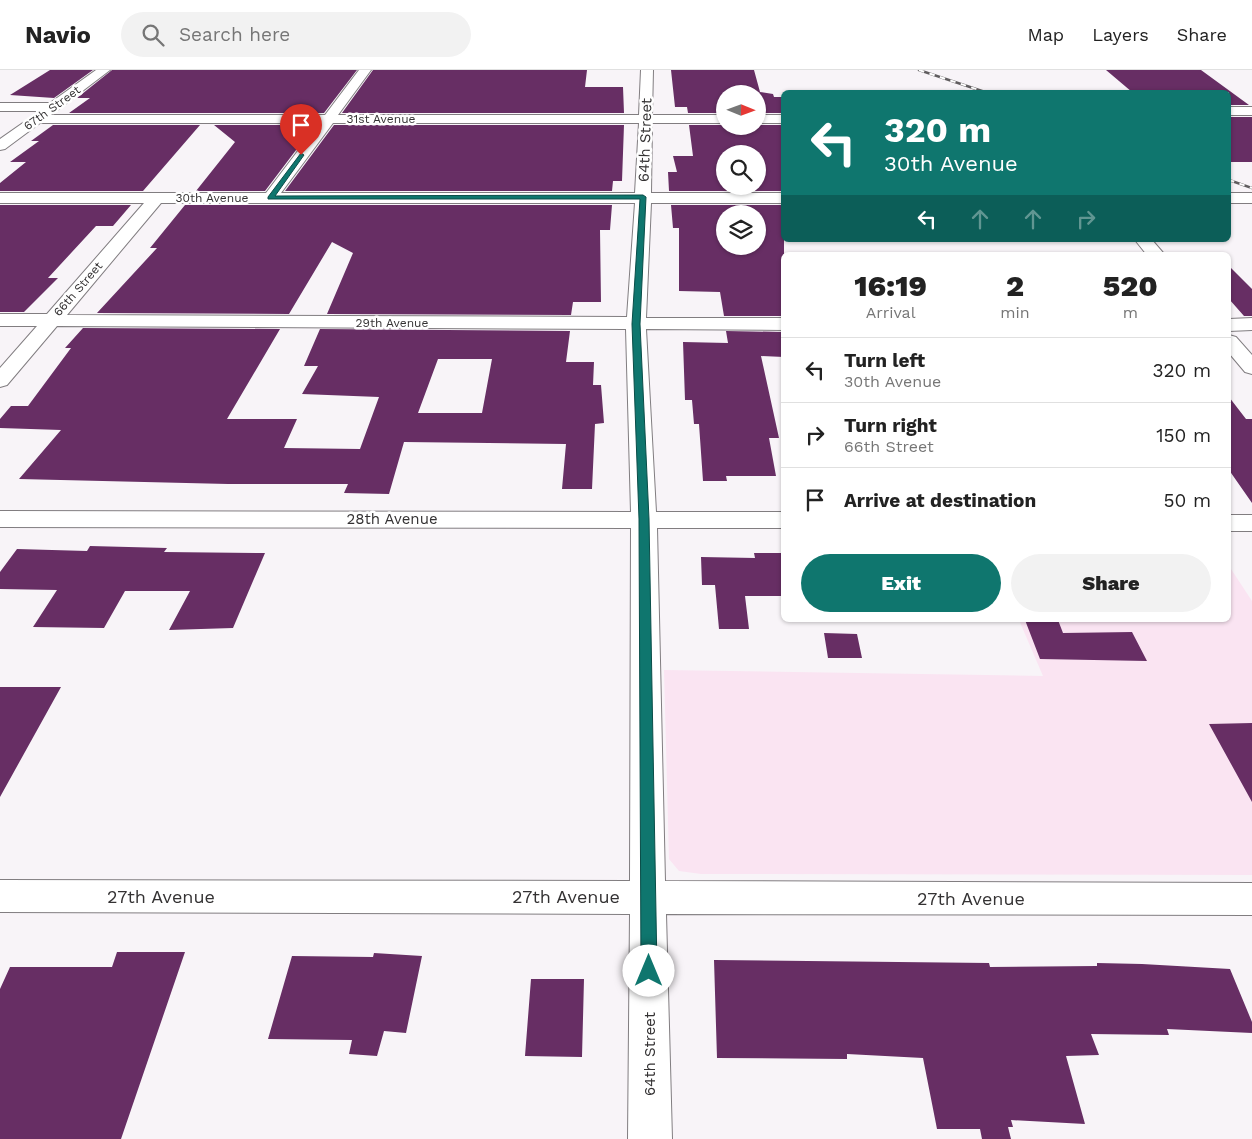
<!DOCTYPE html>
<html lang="en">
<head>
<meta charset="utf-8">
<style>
  :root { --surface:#fff; --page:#f2f2f2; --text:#222; --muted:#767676; --line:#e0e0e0; --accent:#0f766e }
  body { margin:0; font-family:"Work Sans",sans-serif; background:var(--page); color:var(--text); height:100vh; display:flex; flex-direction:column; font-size:19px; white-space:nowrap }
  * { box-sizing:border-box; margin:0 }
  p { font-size:16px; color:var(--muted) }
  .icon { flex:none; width:28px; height:28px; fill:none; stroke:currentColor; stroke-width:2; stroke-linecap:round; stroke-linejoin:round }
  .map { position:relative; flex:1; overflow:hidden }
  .side { position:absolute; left:781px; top:182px; width:450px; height:370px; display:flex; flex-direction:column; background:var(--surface); border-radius:8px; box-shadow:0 1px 4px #0004 }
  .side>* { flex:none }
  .banner { position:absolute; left:781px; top:20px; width:450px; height:152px; border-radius:8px; box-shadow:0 1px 4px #0004; background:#0f766e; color:#fff; overflow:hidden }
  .needle { width:32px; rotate:91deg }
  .buttons { position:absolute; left:716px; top:15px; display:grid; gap:10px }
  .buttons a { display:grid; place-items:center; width:50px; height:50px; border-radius:50%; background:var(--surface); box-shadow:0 1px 4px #0004; font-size:25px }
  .pin { position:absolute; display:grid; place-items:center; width:42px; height:42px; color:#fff; margin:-51px -21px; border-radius:50% 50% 50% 0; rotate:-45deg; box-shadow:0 0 5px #0007 }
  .pin .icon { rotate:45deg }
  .me { position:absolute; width:55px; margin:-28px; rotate:0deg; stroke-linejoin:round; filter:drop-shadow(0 0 4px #0008) }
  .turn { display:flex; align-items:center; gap:18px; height:105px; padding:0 20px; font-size:22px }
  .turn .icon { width:65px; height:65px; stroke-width:2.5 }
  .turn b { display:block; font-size:35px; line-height:42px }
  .lanes { display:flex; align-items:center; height:48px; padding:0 20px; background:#0003; justify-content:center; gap:25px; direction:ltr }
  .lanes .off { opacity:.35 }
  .eta { display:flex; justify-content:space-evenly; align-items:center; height:85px; text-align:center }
  .eta b { font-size:30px; font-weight:800; line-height:35px }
  .button { display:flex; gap:10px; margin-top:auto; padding:10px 20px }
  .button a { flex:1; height:58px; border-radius:30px; background:var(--accent); color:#fff; font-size:20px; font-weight:800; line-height:58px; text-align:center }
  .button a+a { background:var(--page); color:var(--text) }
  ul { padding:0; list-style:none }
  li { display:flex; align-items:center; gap:15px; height:65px; padding:0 20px; border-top:1px solid var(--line) }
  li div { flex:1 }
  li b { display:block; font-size:19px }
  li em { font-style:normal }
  header { display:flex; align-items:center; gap:30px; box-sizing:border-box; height:70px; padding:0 25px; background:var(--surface); border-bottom:1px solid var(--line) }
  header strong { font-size:24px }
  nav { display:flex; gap:28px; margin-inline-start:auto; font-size:18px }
  .search { width:350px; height:45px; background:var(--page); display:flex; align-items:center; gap:12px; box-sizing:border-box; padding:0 18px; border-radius:28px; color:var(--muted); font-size:19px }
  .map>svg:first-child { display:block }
</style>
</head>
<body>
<header>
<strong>Navio</strong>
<div class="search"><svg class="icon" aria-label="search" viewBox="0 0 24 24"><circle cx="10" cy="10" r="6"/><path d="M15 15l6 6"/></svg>Search here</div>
<nav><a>Map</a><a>Layers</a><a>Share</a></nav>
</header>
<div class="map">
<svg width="1252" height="1069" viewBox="0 0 1252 1069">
  <rect width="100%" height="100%" fill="#f8f4f8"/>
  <path fill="#fae4f2" d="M1229 496 1252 531V805L701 804 679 801 669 789 664 600 1043 606 1019 550H1229Z"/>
  <path fill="#672e64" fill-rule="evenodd" d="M50 0H93L54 28 10 25Z
    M112 0H357L324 43H69L90 28H77Z
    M373 0H587L585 17H623L624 43H342Z
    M671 0H754L760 22 773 24 774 27H784V43H758V24H725V43H688L687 37H675Z
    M1106 0H1201L1249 35H1229V22H1132Z
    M1229 47H1252V92H1229Z
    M53 55H200L143 121H0V113L26 92H10L39 71H31Z
    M214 55H315L265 121H196L235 72Z
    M334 55H624L622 111H613L612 121H285Z
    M689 55H784V121H669L668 102H677L673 86H693ZM725 84H758V116H725Z
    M0 135H131L113 156H96L48 208H58L24 242H0Z
    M185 135H612L610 160H600L601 232H573L571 245 327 244 353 183 332 172 289 244 97 243 157 178H150Z
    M671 135H784V246H724L720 222 679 221V158H673ZM725 144H758V176H725Z
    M1229 196 1252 219V246H1244L1229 229Z
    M83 258 280 259 227 349H297L284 378 360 379 379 327 302 324 318 296H304L320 259 570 261 566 292H594L593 315H601L604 353 595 354 592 419H562L566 374 404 372 389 424 344 423 348 414H228L19 409 61 360 0 358V349L11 336H28L71 278H65ZM438 289H492L482 343H418Z
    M726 261 784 262V287L761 286 779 368H769L776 406H726L727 411H703L699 354H694L692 330H685L683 272 728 273Z
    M1229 327 1246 349H1252V433L1229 400Z
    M90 476 167 478 164 482 265 483 233 558 169 560 190 521H125L104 558 33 557 57 520 0 519V502L17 479 87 481Z
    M754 483H784V526H745L749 559H719L715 515H702L701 487 755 488Z
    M1025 550H1058L1063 563 1132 562 1147 591 1040 589Z
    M824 563 857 564 862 588H828Z
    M0 617H61L0 727Z
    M1252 653V732L1209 654Z
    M117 882H185L121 1069H0V919L10 897H112Z
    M374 883 422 886 406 963 384 961 377 986 349 984 352 970 268 969 292 886 373 887Z
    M714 890 989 893 990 897 1097 896V893L1142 894 1230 899 1252 952V963L1167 959 1169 965 1091 964 1099 985 1066 986 1085 1054 1011 1050 1013 1057H1008L1011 1069H982L980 1059H937L923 988 847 984V989L717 988Z
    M531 909H584L582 987 525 986Z"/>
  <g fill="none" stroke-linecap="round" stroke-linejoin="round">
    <g stroke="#817d80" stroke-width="2">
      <path id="minor" d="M96 0H110L51 45H325L359 0H371L338 45H639L641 0H653L652 45H725V53H652L651 123H784V133H651L646 248H784V260L646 259 656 442H784V458H657L665 811 1252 813V845L666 844 672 1069H628L630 844 0 842V810L630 811 631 458 0 457V441L631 442 626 259 57 256 7 315 0 317V298L37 256H0V244H47L144 133H0V123H266L319 53H40L5 79 0 80V69L40 41H0V33H50ZM333 53H639L635 123H281ZM161 133H635L627 247 67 245Z
        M1229 37H1252V45H1229Z
        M758 45H784V53H758Z
        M1229 123H1252V133H1229Z
        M1135 170H1152L1165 185H1147Z
        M1252 248V260L1229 261V249Z
        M1229 265 1236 267 1252 285V304L1245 302 1229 283Z
        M1229 445H1252V461H1229Z"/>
    </g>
    <use href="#minor" fill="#fff" fill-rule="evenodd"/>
    <g stroke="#605d5f" stroke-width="2.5">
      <path id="rail" d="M919 0 985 22
        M1229 110 1252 118"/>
    </g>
    <use href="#rail" stroke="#fff" stroke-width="2" stroke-dasharray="5.5" stroke-linecap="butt"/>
  </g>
  <path fill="#0f766e" stroke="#0a4d48" d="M301 83 304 85 275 126 643 125 646 127 640 254 649 449 657 901 655 906 649 909 644 906 641 901 639 449 632 254 640 129H268V127Z"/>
  <g text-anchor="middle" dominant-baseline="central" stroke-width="5" stroke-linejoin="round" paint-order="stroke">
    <g font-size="12" fill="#343233" stroke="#fff">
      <text transform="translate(52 38) rotate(-36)">67th Street</text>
      <text x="381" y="49">31st Avenue</text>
      <text x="212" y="128">30th Avenue</text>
      <text transform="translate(78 219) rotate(-49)">66th Street</text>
      <text x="392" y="253">29th Avenue</text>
    </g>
    <g font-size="15" fill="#343233" stroke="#fff">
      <text transform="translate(645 70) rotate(-88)">64th Street</text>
      <text x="392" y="449">28th Avenue</text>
      <text transform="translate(650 984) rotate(-90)">64th Street</text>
    </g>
    <g font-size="18" fill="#343233" stroke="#fff">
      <text x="161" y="826">27th Avenue</text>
      <text x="566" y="826">27th Avenue</text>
      <text x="971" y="828">27th Avenue</text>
    </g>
  </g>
</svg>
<div class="buttons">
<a><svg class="needle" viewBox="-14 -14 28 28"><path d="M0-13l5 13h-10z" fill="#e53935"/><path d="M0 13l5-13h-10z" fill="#767676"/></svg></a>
<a><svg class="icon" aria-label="search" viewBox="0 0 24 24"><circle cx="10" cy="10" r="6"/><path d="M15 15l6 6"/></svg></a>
<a><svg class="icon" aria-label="layers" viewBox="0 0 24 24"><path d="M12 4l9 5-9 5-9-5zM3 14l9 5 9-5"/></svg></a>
</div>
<div class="pin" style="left:301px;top:85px;background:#d93025"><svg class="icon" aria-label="arrive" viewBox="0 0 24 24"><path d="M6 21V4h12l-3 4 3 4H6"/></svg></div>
<svg class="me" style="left:649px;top:901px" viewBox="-20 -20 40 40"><circle r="19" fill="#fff"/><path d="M0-13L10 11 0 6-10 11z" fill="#0f766e"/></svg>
<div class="banner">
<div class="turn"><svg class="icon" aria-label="left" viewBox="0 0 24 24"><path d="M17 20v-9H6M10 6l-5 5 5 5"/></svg><div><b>320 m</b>30th Avenue</div></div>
<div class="lanes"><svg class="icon" aria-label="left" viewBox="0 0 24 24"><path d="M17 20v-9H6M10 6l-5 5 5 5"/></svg><svg class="icon off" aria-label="ahead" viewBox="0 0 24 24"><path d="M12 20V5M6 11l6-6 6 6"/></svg><svg class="icon off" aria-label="ahead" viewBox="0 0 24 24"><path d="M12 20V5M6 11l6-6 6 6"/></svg><svg class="icon off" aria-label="right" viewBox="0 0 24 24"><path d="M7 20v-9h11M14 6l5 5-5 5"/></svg></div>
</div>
<section class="side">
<div class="eta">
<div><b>16:19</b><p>Arrival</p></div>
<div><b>2</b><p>min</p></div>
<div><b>520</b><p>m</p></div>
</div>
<ul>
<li><svg class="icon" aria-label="left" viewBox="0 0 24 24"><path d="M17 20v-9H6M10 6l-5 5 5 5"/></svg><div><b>Turn left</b><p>30th Avenue</p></div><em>320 m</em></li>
<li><svg class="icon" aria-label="right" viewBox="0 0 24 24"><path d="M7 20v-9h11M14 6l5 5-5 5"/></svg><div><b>Turn right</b><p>66th Street</p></div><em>150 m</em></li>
<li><svg class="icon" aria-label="arrive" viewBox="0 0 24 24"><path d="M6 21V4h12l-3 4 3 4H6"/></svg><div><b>Arrive at destination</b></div><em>50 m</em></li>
</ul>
<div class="button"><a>Exit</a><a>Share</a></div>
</section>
</div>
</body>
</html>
